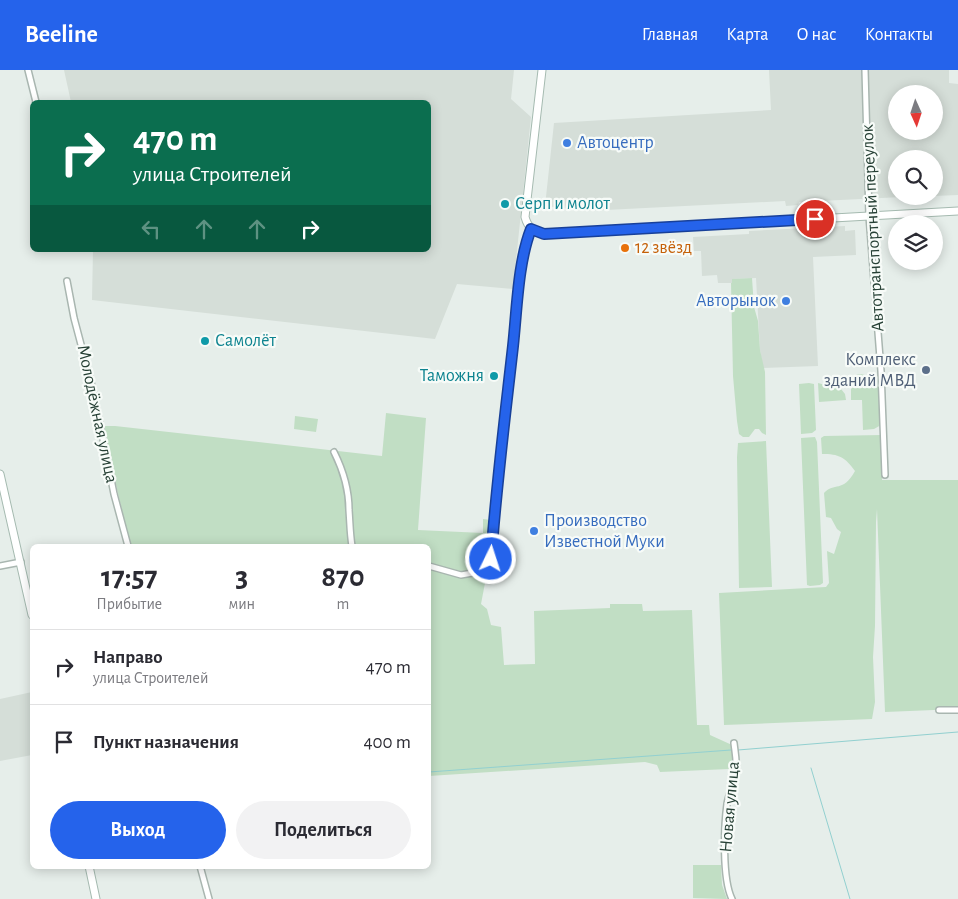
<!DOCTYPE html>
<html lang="ru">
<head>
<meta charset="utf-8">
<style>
  :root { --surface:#fff; --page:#f2f2f3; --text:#2b2b33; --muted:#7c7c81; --line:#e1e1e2; --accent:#2563eb }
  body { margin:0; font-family:"Alegreya Sans",sans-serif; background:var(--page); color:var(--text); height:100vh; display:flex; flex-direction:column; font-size:19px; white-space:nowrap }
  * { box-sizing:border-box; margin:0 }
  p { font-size:16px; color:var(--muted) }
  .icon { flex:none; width:28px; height:28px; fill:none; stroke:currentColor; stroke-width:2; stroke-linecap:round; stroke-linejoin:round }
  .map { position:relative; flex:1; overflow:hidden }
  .panel { position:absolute; left:30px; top:474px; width:401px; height:325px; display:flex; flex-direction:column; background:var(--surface); border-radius:8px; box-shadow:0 2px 12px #0003 }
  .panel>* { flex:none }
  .banner { position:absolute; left:30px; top:30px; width:401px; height:152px; border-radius:8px; box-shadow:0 2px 12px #0003; background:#0b6e4f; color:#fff; overflow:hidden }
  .needle { width:32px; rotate:177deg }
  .tools { position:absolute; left:888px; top:15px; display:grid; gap:10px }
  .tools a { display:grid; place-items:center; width:55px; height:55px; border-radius:50%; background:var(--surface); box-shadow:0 2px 12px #0003; font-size:25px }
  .pin { position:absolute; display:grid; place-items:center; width:42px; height:42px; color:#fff; margin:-21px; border:2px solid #fff; border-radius:50%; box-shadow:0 1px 5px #0007 }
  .me { position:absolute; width:55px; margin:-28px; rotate:4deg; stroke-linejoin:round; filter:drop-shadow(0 0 4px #0008) }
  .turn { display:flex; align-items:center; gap:18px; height:105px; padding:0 20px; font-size:22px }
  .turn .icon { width:65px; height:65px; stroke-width:2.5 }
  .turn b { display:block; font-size:35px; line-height:42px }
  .lanes { display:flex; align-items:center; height:48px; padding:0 20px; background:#0003; justify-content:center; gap:25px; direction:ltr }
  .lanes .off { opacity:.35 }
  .eta { display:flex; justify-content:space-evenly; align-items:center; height:85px; text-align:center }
  .eta b { font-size:30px; font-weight:600; line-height:35px }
  .cta { display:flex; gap:10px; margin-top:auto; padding:10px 20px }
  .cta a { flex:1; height:58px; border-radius:30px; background:var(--accent); color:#fff; font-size:20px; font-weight:600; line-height:58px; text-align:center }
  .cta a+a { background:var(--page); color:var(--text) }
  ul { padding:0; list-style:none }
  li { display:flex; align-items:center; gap:15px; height:75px; padding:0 20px; border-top:1px solid var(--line) }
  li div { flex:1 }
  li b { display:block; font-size:19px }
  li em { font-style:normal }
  header { display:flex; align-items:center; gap:30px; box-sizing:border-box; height:70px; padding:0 25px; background:var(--accent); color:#fff }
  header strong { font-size:24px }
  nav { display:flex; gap:28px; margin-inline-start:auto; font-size:18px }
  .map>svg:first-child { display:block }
</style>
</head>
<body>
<header>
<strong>Beeline</strong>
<nav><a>Главная</a><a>Карта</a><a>О нас</a><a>Контакты</a></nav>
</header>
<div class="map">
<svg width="958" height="829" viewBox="0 0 958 829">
  <rect width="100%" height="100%" fill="#e6eeea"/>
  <path fill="#d5ded8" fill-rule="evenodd" d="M64 0H514L511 29 531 47 513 219 457 214 435 269 92 230 93 180H429V32H71Z
    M769 0H949V13L958 14V125L934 126V89H896V126H923L799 132 798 135 786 136 785 131 586 141 545 136 554 53 771 40ZM896 24H934V61H896Z
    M845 156V161L855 160 856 185 813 187 818 296 763 298 760 280 756 208 733 209 732 213H718L717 205 702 206 701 181H694L693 167 749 164V161Z
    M32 622V685L0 691V629Z"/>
  <path fill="#c1dec4" d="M752 208 754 237 758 251 760 280 765 302 766 365 762 363 759 359H755L749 367H743L739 364 737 351 733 306 731 213H732V209Z
    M860 304 877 307 881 355 874 359 863 360 862 330H851V319L855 314 856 305Z
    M809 313 814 314 816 360 812 363 801 364 799 314Z
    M818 313 841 319 845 324 846 330 819 332Z
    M386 343 426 348 418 460 483 463V449L491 450 489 492 481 534 487 539 491 555 501 557 504 595 535 594 534 541 610 538V534H642L643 541 692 540 697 655H709L710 665 732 675 733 688 729 699 660 702 657 695 645 692 429 706V476H131L118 424 104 356H115L382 386Z
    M295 346 318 349 316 362 294 359Z
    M882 365V410H958V639L885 642 877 439 876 452 875 556 873 587 875 632 872 649 724 655 719 523 826 517 829 513 827 481 834 484 841 462 837 459 831 448 826 447 824 423C834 412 843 423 855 401 845 387 839 384 822 384L821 368 824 366Z
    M815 367 817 372 823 513 820 515 810 516 807 515 801 368Z
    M766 371 772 517 739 518 737 387 738 373Z
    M693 795H721L722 815 727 829 693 828Z"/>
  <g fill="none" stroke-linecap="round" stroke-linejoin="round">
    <path stroke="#92d0d0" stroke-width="1" d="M738 680 958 662
      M811 698 850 829
      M429 702 731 680"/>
    <g stroke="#a9b6b0" stroke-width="8">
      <path id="street" d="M28 0 36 32
        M865 0 869 146 881 301 885 405
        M67 211 74 248 93 320 114 424 128 476
        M334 382C343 400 349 420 349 440 350 453 350 464 352 476
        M0 496 21 492
        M429 496 461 505 484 501 491 489C496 417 505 344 513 272 517 236 518 192 531 159
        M939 640H958
        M200 796 209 829
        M732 829C722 809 724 756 727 734 729 722 735 711 736 700 737 691 735 682 734 673"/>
    </g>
    <g stroke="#a5bab0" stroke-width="9">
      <path id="secondary" d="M542 0 525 147C528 158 533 161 544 164L958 141
        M0 404 32 545
        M89 796 96 829"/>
    </g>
    <use href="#street" stroke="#fff" stroke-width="5"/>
    <use href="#secondary" stroke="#fff" stroke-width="7"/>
  </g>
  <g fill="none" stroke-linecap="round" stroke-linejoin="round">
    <g stroke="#184099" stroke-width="12">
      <path id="route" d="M491 489C496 418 505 347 513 276 517 239 518 192 531 159L544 164 815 149"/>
    </g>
    <use href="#route" stroke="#2563eb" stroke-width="9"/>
  </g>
  <g fill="#3f7fe0" stroke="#f7fbf8" stroke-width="2">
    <circle cx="567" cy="73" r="5"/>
    <circle cx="786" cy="231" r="5"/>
    <circle cx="534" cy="461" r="5"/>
  </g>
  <g fill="#0f9aa8" stroke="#f7fbf8" stroke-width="2">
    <circle cx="505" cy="134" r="5"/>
    <circle cx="205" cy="271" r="5"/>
    <circle cx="494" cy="306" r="5"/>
  </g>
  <circle fill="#e8710a" stroke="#f7fbf8" stroke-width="2" cx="625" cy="178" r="5"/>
  <circle fill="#5c6f8a" stroke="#f7fbf8" stroke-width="2" cx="926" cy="300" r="5"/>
  <g text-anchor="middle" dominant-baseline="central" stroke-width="4.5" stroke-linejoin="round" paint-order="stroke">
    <g font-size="18" fill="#366cbe" stroke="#f7fbf8" text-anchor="start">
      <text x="577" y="73">Автоцентр</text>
      <text x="776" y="231" text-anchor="end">Авторынок</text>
      <text x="544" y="451">Производство<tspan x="544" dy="21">Известной Муки</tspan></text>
    </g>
    <g font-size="18" fill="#0d838f" stroke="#f7fbf8" text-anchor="start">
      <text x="515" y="134">Серп и молот</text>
      <text x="215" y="271">Самолёт</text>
      <text x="484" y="306" text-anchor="end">Таможня</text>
    </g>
    <g font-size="18" fill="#264035" stroke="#f7fbf8">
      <text transform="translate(873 158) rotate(-93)">Автотранспортный переулок</text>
      <text transform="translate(97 344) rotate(78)">Молодёжная улица</text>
      <text transform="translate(730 737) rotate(-85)">Новая улица</text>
    </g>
    <g font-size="18" fill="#c56008" stroke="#f7fbf8" text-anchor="start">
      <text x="635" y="178">12 звёзд</text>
    </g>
    <g font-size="18" fill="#4e5e75" stroke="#f7fbf8" text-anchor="end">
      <text x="916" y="290">Комплекс<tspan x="916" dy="21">зданий МВД</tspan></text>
    </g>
  </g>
</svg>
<div class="tools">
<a><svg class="needle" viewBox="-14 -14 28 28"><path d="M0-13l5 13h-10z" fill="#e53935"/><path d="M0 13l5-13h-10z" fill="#7c7c81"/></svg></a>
<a><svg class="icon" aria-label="search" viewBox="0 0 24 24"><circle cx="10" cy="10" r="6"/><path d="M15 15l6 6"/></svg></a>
<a><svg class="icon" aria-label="layers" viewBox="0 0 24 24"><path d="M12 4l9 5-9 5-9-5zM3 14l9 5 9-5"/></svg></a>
</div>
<div class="pin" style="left:815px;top:149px;background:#d93025"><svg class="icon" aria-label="arrive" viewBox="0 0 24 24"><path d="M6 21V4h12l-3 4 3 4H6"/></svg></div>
<svg class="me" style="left:491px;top:489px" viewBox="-20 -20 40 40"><circle r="17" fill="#2563eb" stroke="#fff" stroke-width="3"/><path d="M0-11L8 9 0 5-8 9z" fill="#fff"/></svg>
<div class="banner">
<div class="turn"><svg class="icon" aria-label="right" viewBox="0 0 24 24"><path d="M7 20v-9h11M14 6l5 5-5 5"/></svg><div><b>470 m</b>улица Строителей</div></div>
<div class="lanes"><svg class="icon off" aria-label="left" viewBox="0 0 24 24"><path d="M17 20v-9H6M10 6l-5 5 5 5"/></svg><svg class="icon off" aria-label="ahead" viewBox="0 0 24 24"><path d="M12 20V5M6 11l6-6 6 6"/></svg><svg class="icon off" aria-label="ahead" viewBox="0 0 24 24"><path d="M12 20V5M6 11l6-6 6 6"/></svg><svg class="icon" aria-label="right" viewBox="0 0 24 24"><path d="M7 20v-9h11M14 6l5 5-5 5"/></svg></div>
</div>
<section class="panel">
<div class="eta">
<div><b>17:57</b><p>Прибытие</p></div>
<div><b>3</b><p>мин</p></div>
<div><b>870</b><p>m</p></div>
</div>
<ul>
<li><svg class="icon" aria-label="right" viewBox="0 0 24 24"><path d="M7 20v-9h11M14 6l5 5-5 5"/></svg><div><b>Направо</b><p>улица Строителей</p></div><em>470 m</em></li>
<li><svg class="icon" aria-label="arrive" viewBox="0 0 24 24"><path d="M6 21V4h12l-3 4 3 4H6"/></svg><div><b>Пункт назначения</b></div><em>400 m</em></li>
</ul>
<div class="cta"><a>Выход</a><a>Поделиться</a></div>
</section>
</div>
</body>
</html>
